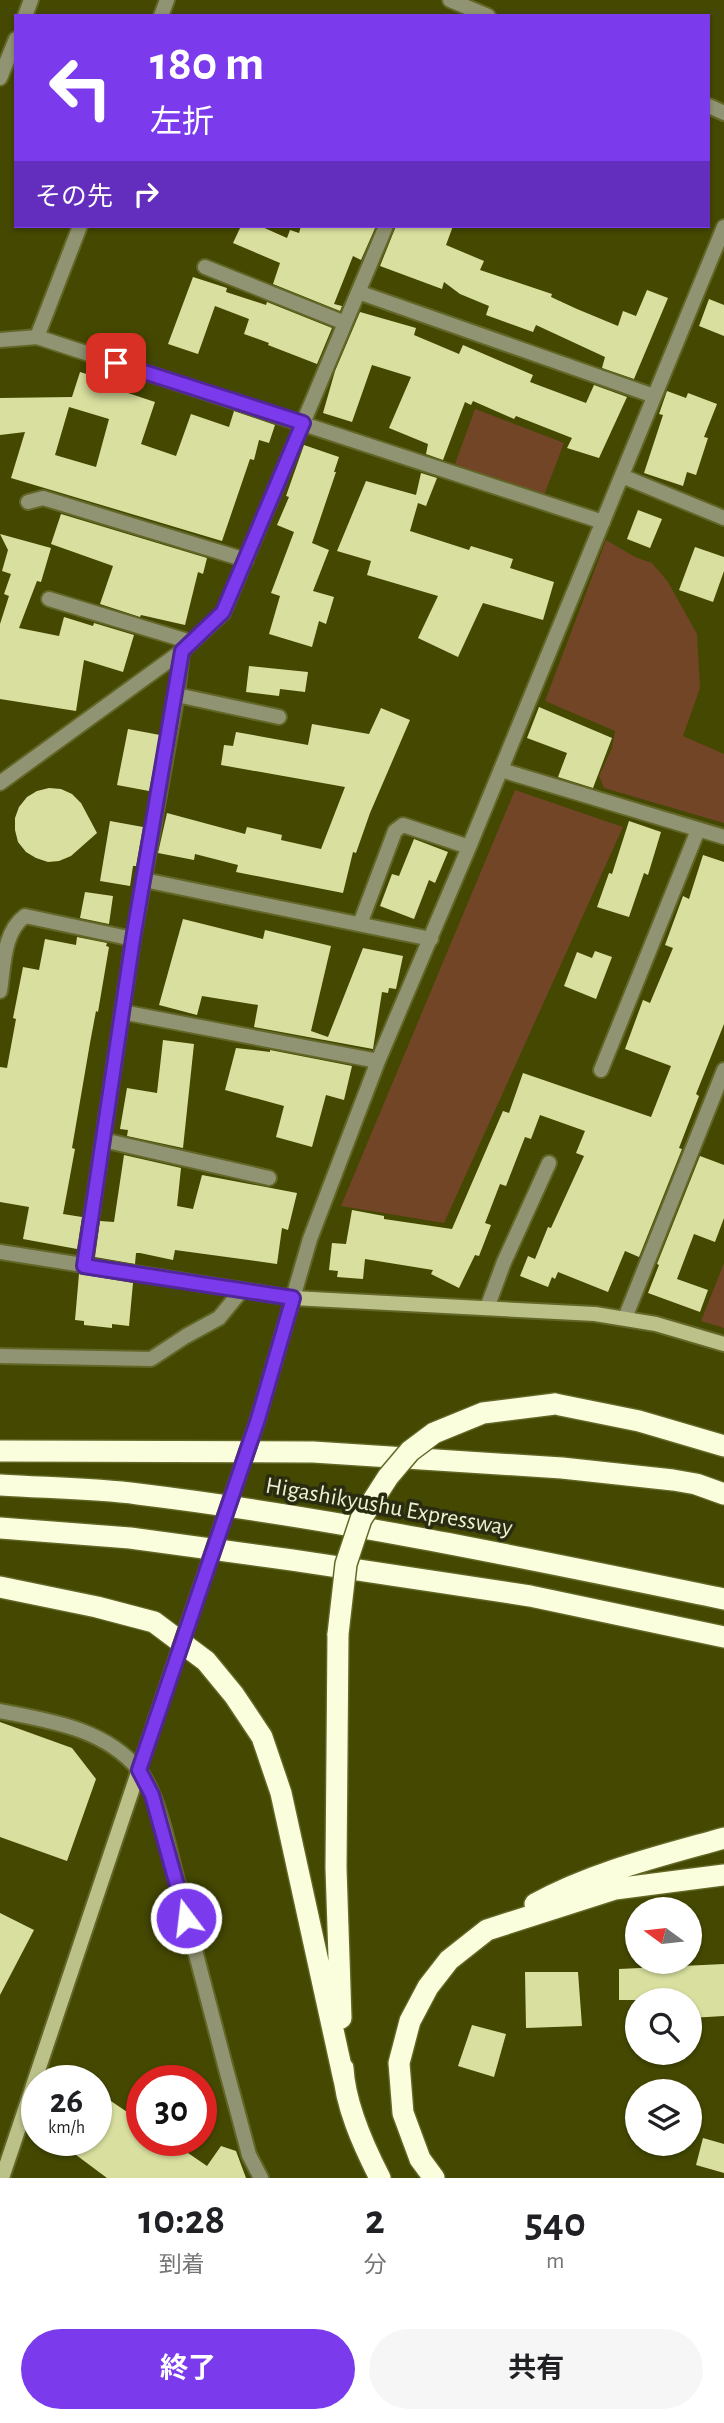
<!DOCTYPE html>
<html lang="ja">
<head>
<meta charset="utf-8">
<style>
  :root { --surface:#fff; --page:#f6f6f6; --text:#202124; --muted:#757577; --accent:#7c3aed }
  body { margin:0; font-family:"Alegreya Sans","Noto Sans JP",sans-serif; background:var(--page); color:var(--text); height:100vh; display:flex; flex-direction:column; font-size:26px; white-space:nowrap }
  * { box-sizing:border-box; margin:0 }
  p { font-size:23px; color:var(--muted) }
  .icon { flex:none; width:38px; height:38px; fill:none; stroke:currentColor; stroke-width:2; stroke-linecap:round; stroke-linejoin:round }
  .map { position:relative; height:2178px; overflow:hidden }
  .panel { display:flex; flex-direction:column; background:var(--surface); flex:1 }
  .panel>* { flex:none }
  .top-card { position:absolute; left:14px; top:14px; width:696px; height:214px; border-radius:0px; box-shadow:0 2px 5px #0004; background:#7c3aed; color:#fff; overflow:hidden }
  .needle { width:46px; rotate:285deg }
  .fabs { position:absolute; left:625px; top:1897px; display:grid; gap:14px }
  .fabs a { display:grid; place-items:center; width:77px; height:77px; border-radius:50%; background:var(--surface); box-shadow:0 2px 5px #0004; font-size:35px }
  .speed { position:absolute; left:21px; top:2065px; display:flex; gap:14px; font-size:35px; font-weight:700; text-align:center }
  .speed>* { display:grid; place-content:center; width:91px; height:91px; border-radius:50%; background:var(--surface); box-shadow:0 2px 5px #0004; line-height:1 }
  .speed small { font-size:18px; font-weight:400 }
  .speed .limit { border:10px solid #d22; background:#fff; color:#111 }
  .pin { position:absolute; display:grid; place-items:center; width:60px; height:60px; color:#fff; margin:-30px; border-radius:14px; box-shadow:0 4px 10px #0006 }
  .me { position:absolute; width:77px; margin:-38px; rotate:345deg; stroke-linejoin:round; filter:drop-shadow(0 0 5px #0008) }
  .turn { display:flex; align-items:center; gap:24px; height:147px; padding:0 21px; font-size:32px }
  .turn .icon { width:91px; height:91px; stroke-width:2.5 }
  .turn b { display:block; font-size:49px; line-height:60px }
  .then { display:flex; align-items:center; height:66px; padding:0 21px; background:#0003; gap:14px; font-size:26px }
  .eta { display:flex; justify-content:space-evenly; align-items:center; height:119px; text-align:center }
  .eta b { font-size:42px; font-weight:700; line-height:49px }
  .action { display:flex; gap:14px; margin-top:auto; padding:14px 21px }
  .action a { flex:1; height:80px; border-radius:42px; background:var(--accent); color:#fff; font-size:28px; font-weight:700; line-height:80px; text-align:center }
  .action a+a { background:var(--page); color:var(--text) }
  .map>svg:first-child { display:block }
</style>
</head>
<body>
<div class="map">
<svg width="724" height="2178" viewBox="0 0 724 2178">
  <rect width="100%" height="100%" fill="#444801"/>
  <path fill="#724527" d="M475 409 564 443 543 498 455 464Z
    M606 540 635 557 652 563 668 582 697 634 700 688 683 736 724 754V823L604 788 599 776 612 748 615 731 545 701Z
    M515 790 623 827 444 1223 341 1206Z
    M724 1263V1328L701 1321Z"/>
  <path fill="#d9e09f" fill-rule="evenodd" d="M241 226H260L287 238 290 230 299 233 301 226H376L361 260 353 256 334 304 342 306 340 311 273 284 280 263 233 243Z
    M396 226H453L446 245 484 261 480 270 552 294 551 297 577 309 618 326 623 311 636 316 647 290 668 298 634 379 602 368 605 357 536 325 533 332 486 315 489 306 460 294 444 282 442 289 380 266Z
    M193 277 227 288 226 292 266 305 267 302 332 328 317 364 268 345 269 343 244 334 249 319 215 306 198 354 168 344Z
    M709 299 724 305V336L699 326Z
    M360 312 416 328 414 335 459 354 463 345 533 375 530 382 586 403 594 385 627 397 599 458 567 448 572 438 516 416 514 419 473 401 471 405 465 402 443 460 426 454 428 444 389 428 411 377 372 365 352 422 323 413 335 371Z
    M80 372 109 381 107 386 155 402 141 444 176 456 191 414 229 427 234 411 275 425 269 443 259 440 254 460 250 459 222 541 11 478 25 432 0 435V398L72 397ZM69 407 109 419 96 467 55 455Z
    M667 391 686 398 688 393 717 404 704 437 708 438 696 475 687 472 683 486 644 473 663 415 659 414Z
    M304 445 339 457 334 472H336L312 543 329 550 313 591 334 597 326 624 319 621 312 647 269 634 280 596 271 593 294 532 277 525 289 497 286 496Z
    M421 473 437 478 426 506 418 503 410 531 469 550 471 546 513 559 510 568 554 582 543 620 483 603 458 657 418 638 438 596 367 575 371 561 337 551 366 481 416 495Z
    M638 510 662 519 650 548 627 539Z
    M61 514 207 558 203 574 198 572 185 625 141 615 140 617 100 604 113 566 51 544Z
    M0 534 51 548 41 582 37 581 19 628 59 636 64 617 93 626 94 623 134 635 123 672 84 660 76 711 0 699V624L9 596 4 594 11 574 2 571 8 550Z
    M695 547 724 557V571L713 602 679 590Z
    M249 666 308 672 305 692 280 689 279 696 246 692Z
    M539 707 612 738 593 788 558 777 567 753 527 738Z
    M381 708 410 720 370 813 356 853 353 852 343 893 236 872 238 865 195 854 194 860 158 853 167 813 245 834 247 827 282 835 281 840 321 849 345 787 221 765 224 745 233 746 236 732 308 745 312 724 369 734Z
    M128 729 160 735 149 791 117 785Z
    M49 788 61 789 72 794 81 803 97 833 71 856 59 861 48 862 36 858 26 852 18 842 15 830V818L19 807 27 797 37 791Z
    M110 821 143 827 136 866H133L130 886 100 881Z
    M629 821 661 832 648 875 644 873 629 917 597 907 609 873 612 874Z
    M414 839 448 852 435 883 429 880 414 919 380 906 392 874 399 876Z
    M703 855 724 862V1024L696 1094 699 1096 679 1148 682 1149 639 1257 625 1251 608 1292 558 1272 555 1279 552 1277 548 1287 520 1276 528 1256 535 1259 548 1227 551 1228 584 1156 576 1153 585 1131 540 1115 531 1139 525 1137 506 1186 500 1184 485 1223 491 1225 479 1256 475 1255 459 1288 431 1274 433 1270 365 1259 363 1279 337 1277 338 1271 329 1270 332 1243 346 1244 352 1210 384 1216V1219L452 1229 503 1111 509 1113 523 1073 651 1117 671 1066 625 1049 643 1000 650 1003 673 948 665 945 683 896 689 899Z
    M85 892 113 896 109 924 80 918Z
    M183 919 263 939 265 930 331 946 311 1031 328 1037 363 948 403 956 396 989 389 988 388 993 382 992 373 1049 254 1027 258 1005 202 996 197 1015 159 1005Z
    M77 937 107 943 106 946 109 947 98 1012 96 1011 90 1043 72 1148 75 1149 63 1214 82 1217 77 1249 23 1239 29 1207 0 1202V1067L7 1068 16 1019 13 1018 23 967 39 970 45 939 76 945Z
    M595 951 612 957 596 999 564 986 577 952 592 958Z
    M163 1040 194 1044 183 1148 127 1136 128 1130 120 1129 127 1088 157 1093Z
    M236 1048 270 1052V1050L352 1066 344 1100 326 1095 312 1147 276 1137 284 1106 225 1090Z
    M124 1155 181 1168 177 1206 193 1209 202 1175 297 1193 288 1230 282 1228 277 1264 175 1250 173 1260 140 1253H136L135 1264 95 1257 100 1221 114 1222Z
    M700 1156 724 1165V1218L715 1242 694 1234 677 1279 708 1290 700 1312 648 1293 659 1265 657 1264Z
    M79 1274 133 1283 129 1326 112 1324V1328L84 1325V1321L75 1320Z
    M0 1722 72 1748 96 1779 67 1861 0 1837Z
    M0 1913 34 1930 0 1995Z
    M724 1964V2016L690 2018V2000H619V1969Z
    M525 1972H578L582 2026 526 2028Z
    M472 2025 506 2034 494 2077 458 2066Z
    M96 2091 142 2122V2140H169L207 2166 221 2146 236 2151 246 2178H107L56 2140H96Z
    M703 2138 724 2144V2173L696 2165Z"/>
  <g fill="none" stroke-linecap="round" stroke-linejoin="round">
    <g stroke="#626626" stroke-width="18">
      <path id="street" d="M450 0 488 16
        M25 16 31 0
        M161 16 167 0
        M0 78 16 39
        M709 106 724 113
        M205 267 345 323
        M358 292 654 396
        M37 337 80 226
        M0 340 37 337 603 522
        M622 476 724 518
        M28 502 43 498 246 560
        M49 599 191 642
        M177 695 279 717
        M501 770 724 837
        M0 783 182 651 223 613 386 226
        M144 880 431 939
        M360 924 395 831 403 825 469 847
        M0 991C4 966 3 932 25 916L133 939
        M122 1012 378 1061
        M601 1070 698 830
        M103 1140 269 1178
        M0 1252 293 1298
        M84 1266 133 939 177 695 182 651
        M487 1308 504 1262 549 1163
        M625 1318 724 1070
        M0 1356 151 1359 186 1336 219 1318 242 1290
        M258 1419 310 1239 378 1061 469 847 724 227
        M0 1711C50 1721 104 1728 139 1770 159 1795 170 1854 178 1885 198 1963 218 2040 239 2117L249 2155 261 2178"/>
    </g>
    <g stroke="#626626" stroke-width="18">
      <path id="secondary" d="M293 1298 595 1314 656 1324 724 1344
        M2 2178 167 1686"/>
    </g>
    <g stroke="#626626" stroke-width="24">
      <path id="highway" d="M555 1404 639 1421 724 1446
        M0 1451 313 1452 562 1468 673 1480 696 1484 724 1494
        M0 1485C46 1488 93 1488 138 1494 335 1518 530 1559 724 1599
        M0 1528 130 1538 292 1560 530 1596 724 1637
        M0 1587 97 1607 154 1622 206 1661 234 1695 262 1737 281 1793 344 2080
        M338 1634 336 1868 341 2018
        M535 1904C593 1872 660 1856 724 1838
        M343 2068C345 2105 363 2145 380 2178
        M434 2178 420 2159 403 2113 399 2063 410 2021 428 1987 449 1960 487 1930 615 1889 724 1875"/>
    </g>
    <use href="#street" stroke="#909472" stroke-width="14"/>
    <use href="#secondary" stroke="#bbc189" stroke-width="14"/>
    <use href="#highway" stroke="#fafedc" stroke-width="21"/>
    <g stroke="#626626" stroke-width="18" stroke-linecap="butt">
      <path id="secondary-bridge" d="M167 1686 258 1419"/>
    </g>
    <g stroke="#626626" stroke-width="24" stroke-linecap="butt">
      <path id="highway-bridge" d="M338 1634 346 1564 361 1519 388 1477 410 1451 434 1433 483 1413 555 1404"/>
    </g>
    <use href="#secondary-bridge" stroke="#bbc189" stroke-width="14"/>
    <use href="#highway-bridge" stroke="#fafedc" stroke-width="21"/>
  </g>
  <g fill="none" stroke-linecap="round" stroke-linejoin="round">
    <g stroke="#51269a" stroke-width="18">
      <path id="route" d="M116 363 303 423 223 612 182 651 133 939 84 1266 293 1298 258 1419 139 1770 152 1795 186 1918"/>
    </g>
    <use href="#route" stroke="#7c3aed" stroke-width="12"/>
  </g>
  <g text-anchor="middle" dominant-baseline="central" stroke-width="7" stroke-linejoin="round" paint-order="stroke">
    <g font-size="24" fill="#edf1d0" stroke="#2a2c12">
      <text transform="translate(389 1507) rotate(10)">Higashikyushu Expressway</text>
    </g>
  </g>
</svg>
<div class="fabs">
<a><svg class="needle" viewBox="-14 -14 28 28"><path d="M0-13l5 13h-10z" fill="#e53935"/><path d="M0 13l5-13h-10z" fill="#757577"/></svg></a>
<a><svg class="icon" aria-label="search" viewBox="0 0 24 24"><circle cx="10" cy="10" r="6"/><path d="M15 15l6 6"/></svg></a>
<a><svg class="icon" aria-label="layers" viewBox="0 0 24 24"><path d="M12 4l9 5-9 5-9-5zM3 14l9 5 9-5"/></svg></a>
</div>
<div class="speed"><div>26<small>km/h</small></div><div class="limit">30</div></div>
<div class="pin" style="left:116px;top:363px;background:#d93025"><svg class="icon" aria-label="arrive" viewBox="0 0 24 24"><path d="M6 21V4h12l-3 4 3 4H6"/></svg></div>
<svg class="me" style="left:186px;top:1918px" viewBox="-20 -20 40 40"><circle r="17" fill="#7c3aed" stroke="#fff" stroke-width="3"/><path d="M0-11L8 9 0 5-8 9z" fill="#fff"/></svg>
<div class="top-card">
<div class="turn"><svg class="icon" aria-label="left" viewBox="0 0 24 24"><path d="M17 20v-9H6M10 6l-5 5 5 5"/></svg><div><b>180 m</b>左折</div></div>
<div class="then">その先<svg class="icon" aria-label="right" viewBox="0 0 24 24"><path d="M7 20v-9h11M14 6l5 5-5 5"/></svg></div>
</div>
</div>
<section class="panel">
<div class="eta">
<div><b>10:28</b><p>到着</p></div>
<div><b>2</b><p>分</p></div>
<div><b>540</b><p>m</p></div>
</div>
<div class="action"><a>終了</a><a>共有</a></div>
</section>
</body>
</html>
